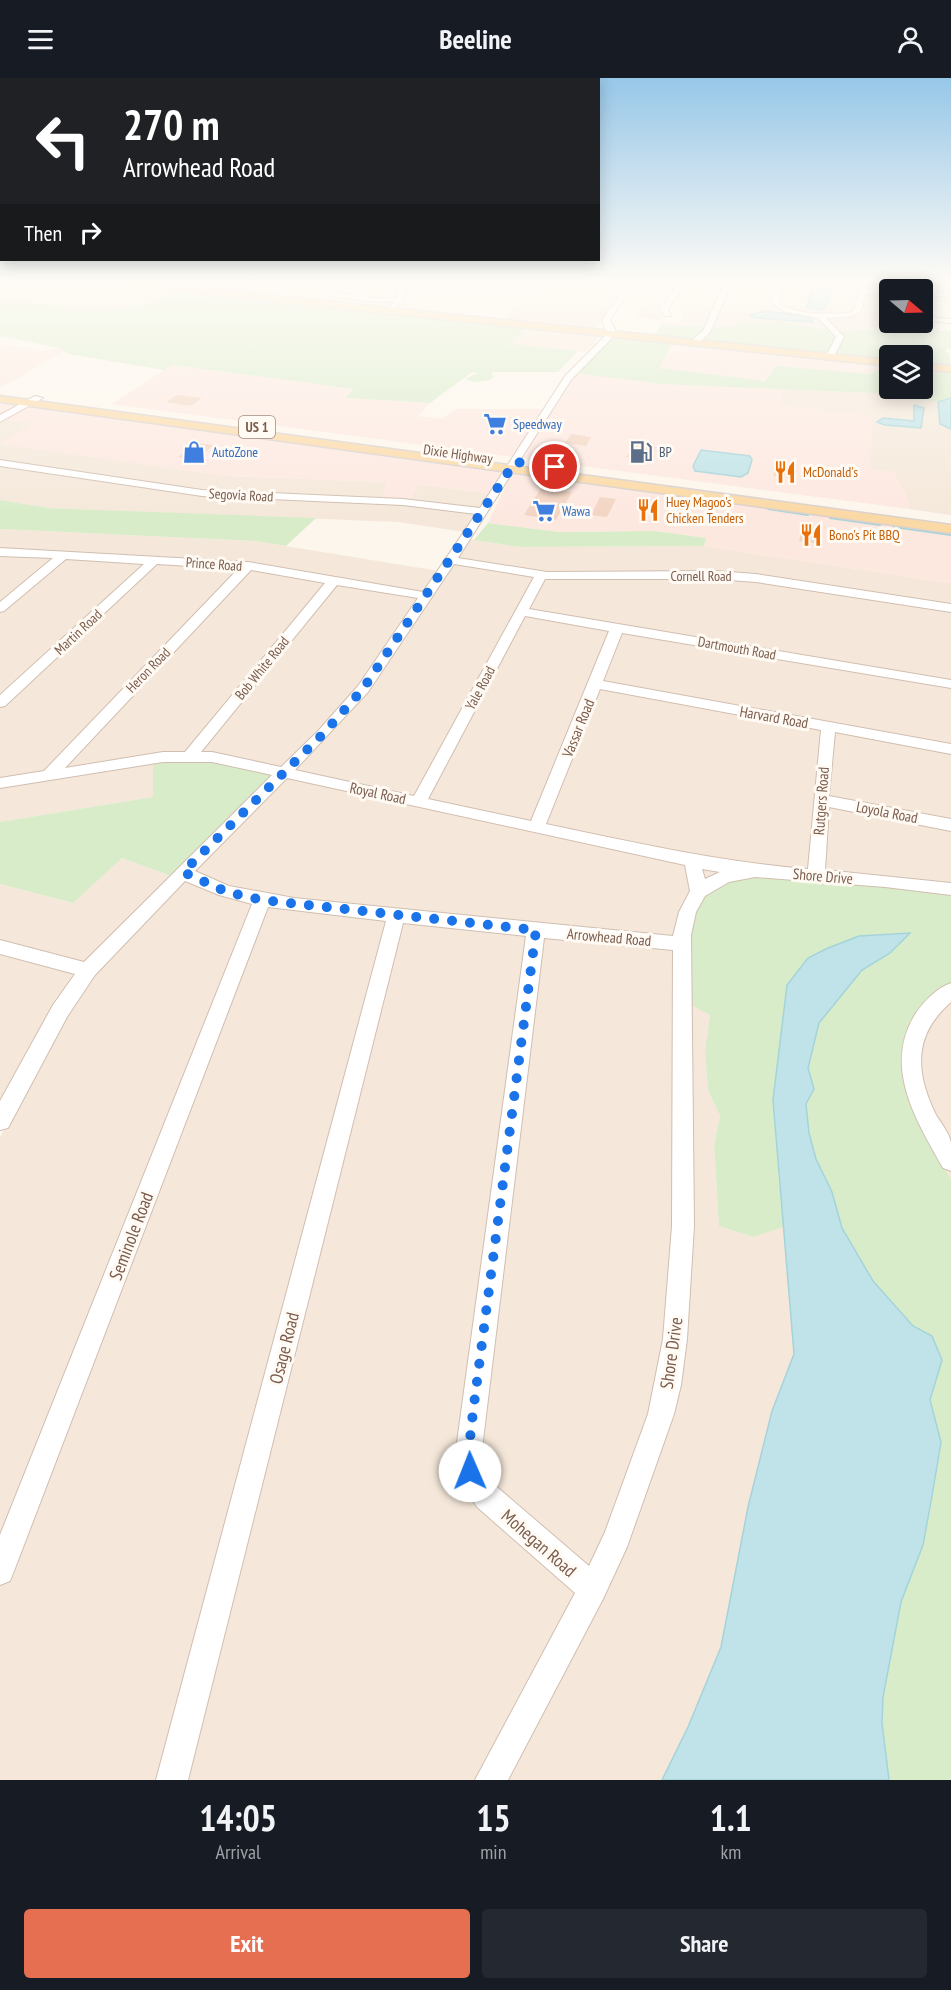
<!DOCTYPE html>
<html lang="en">
<head>
<meta charset="utf-8">
<style>
  :root { --surface:#171b24; --page:#242831; --text:#f1f3f6; --muted:#9ea1a6; --accent:#e76f51 }
  body { margin:0; font-family:"PT Sans Narrow",sans-serif; background:var(--page); color:var(--text); height:100vh; display:flex; flex-direction:column; font-size:22px; white-space:nowrap }
  * { box-sizing:border-box; margin:0 }
  p { font-size:20px; color:var(--muted) }
  .icon { flex:none; width:33px; height:33px; fill:none; stroke:currentColor; stroke-width:2; stroke-linecap:round; stroke-linejoin:round }
  .map { position:relative; height:1702px; overflow:hidden }
  .panel { display:flex; flex-direction:column; background:var(--surface); flex:1 }
  .panel>* { flex:none }
  .guide { position:absolute; left:0px; top:0px; width:600px; height:183px; box-shadow:0 3px 15px #0003; background:#202124; color:#fff; overflow:hidden }
  .needle { width:39px; rotate:109deg }
  .tools { position:absolute; left:879px; top:201px; display:grid; gap:12px }
  .tools a { display:grid; place-items:center; width:54px; height:54px; border-radius:6px; background:var(--surface); box-shadow:0 3px 15px #0003; font-size:30px }
  .pin { position:absolute; display:grid; place-items:center; width:51px; height:51px; color:#fff; margin:-26px; border:3px solid #fff; border-radius:50%; box-shadow:0 2px 6px #0007 }
  .me { position:absolute; width:66px; margin:-33px; rotate:359deg; stroke-linejoin:round; filter:drop-shadow(0 0 4px #0008) }
  .turn { display:flex; align-items:center; gap:21px; height:126px; padding:0 24px; font-size:27px }
  .turn .icon { width:78px; height:78px; stroke-width:2.5 }
  .turn b { display:block; font-size:42px; line-height:51px }
  .then { display:flex; align-items:center; height:57px; padding:0 24px; background:#0003; gap:12px; font-size:22px }
  .eta { display:flex; justify-content:space-evenly; align-items:center; height:102px; text-align:center }
  .eta b { font-size:36px; font-weight:600; line-height:42px }
  .button { display:flex; gap:12px; margin-top:auto; padding:12px 24px }
  .button a { flex:1; height:69px; border-radius:6px; background:var(--accent); color:#fff; font-size:24px; font-weight:600; line-height:69px; text-align:center }
  .button a+a { background:var(--page); color:var(--text) }
  header { display:flex; justify-content:space-between; align-items:center; height:78px; padding:0 24px; background:var(--surface); font-size:27px; font-weight:600 }
  .map>svg:first-child { display:block }
</style>
</head>
<body>
<header><svg class="icon" aria-label="menu" viewBox="0 0 24 24"><path d="M4 6h16M4 12h16M4 18h16"/></svg>Beeline<svg class="icon" aria-label="person" viewBox="0 0 24 24"><circle cx="12" cy="8" r="4"/><path d="M4 21q1-7 8-7t8 7"/></svg></header>
<div class="map">
<svg width="951" height="1702" viewBox="0 0 951 1702">
  <rect width="100%" height="100%" fill="#fdf6ec"/>
  <path fill="#f5e8da" fill-rule="evenodd" d="M0 201H79L171 212 141 229 83 231 0 221Z
    M190 201H446L408 234 177 209Z
    M541 201H854L924 206 921 201H951V225L923 223 922 212H890L886 251 835 253 784 244 738 243 735 249 661 247 663 244 679 245 684 237 679 232 681 225 670 224 661 242 635 239 656 206 631 203 593 252 502 243ZM813 209 831 211 824 232H815ZM766 233 810 239 813 244 755 240 750 237Z
    M527 250 595 257 599 261 586 274 508 266Z
    M783 311 872 315 938 324 939 343 943 348 951 351V437L909 431V423L870 391 779 327Z
    M0 341 33 345 2 366 227 398 387 404 381 423 419 406 490 416 465 454 398 444 48 430 0 422Z
    M0 451 255 463 439 493 358 610 337 635 279 693 153 680 154 719 0 744Z
    M469 461 520 469 704 468 951 505V813L710 937 705 973 708 1012 720 1038 714 1067 719 1148 753 1159 784 1149 794 1276 772 1333 748 1429 721 1569 688 1649 662 1702H0V1059L80 913 188 796 347 638 368 612Z
    M122 780 171 798 99 871 0 1027V806L72 825Z
    M951 918V1101L932 1071 907 965Z"/>
  <path fill="#fde8e0" d="M673 263 890 286 871 296 777 289 764 303 658 290Z
    M0 266 42 273 59 270 65 273 0 310Z
    M172 287 355 311 346 320 430 325 418 338 441 341 457 331H544L514 379 112 326Z
    M575 295 661 306 783 311 779 327 873 338 870 391 894 394 909 423V431L521 380Z
    M0 325 504 394 490 416 419 406 409 425 381 423 387 404 227 398 1 366 32 345 0 341Z
    M512 395 951 456V505L704 468 706 460 655 453 559 454 488 445Z"/>
  <path fill="#d8ecc9" d="M171 212 527 250 509 266 578 273 558 294H492L493 299 490 302 474 304 465 301 478 295 472 294 430 325 345 320 354 311 172 287 164 292 69 276 59 270 0 258V221L83 231 141 229Z
    M737 243 784 244 835 253 886 251 951 253V271H947L945 274 949 275 951 290 923 287 922 278H890L889 284 654 259 661 247 735 249Z
    M614 257 673 263 659 290 765 303 776 288 871 296 889 286 890 310H922L923 289 951 292V320L938 324 872 315 661 306 575 295Z
    M0 422 48 430 316 440 286 468 255 463 0 451Z
    M488 445 559 454 655 453 706 460 704 468 520 469 474 462Z
    M193 676 279 693 171 798 122 780 73 825 0 806V744L153 719V680Z
    M736 794 951 813V918L907 965 932 1071 951 1101V1702H889L882 1645 883 1619 901 1524 923 1467 932 1418 941 1364 930 1322 942 1282 932 1258 913 1248 873 1203 842 1149 832 1114 816 1081 809 1055 806 1026 814 1011 808 990 819 945 862 891 890 875 909 856 859 858 808 880 778 1093 784 1149 753 1159 719 1148 714 1067 720 1038 708 1012 705 973 710 937 682 922 681 885 698 816Z"/>
  <path fill="#bfe3e8" stroke="#a5d3da" stroke-width="1.5" d="M813 209 832 211 824 232 806 230Z
    M766 233 810 239 813 244 755 240 750 237Z
    M951 320V351L940 346 938 324Z
    M914 327 924 330 921 350 885 347 877 344 883 340 914 343Z
    M701 372 750 378 752 382 748 395 741 399 695 393 693 388Z
    M910 855 890 875 862 892 819 945 808 990 814 1011 806 1026 809 1055 816 1081 832 1114 842 1150 873 1203 913 1248 932 1258 942 1282 930 1322 941 1364 932 1418 923 1467 901 1524 883 1619 882 1645 889 1702H662L688 1649 721 1569 748 1429 772 1333 794 1276 773 1022 787 907 808 880 828 870 859 858Z"/>
  <g fill="none" stroke-linecap="round" stroke-linejoin="round">
    <path stroke="#a5d3da" stroke-width="2" d="M768 431 808 437
      M830 440 880 447
      M894 449 951 457"/>
  </g>
  <path fill="#f3d5c3" d="M177 317 202 320 191 328 166 324Z
    M571 356 591 359 586 368 565 365Z
    M636 364 653 366 652 368 656 369 650 382 626 379Z
    M196 365 214 367 196 382 178 379Z
    M776 387 797 390 794 400 773 398Z
    M541 410 572 414 556 442 524 437Z
    M600 419 616 421 607 439 591 437Z
    M802 448 822 450 820 466 799 463Z"/>
  <g fill="none" stroke-linecap="round" stroke-linejoin="round">
    <g stroke="#d1beb0" stroke-width="2">
      <path id="minor" d="M182 201H191L176 211H170V207Z
        M342 201H350L336 214 374 220H397L398 211 409 201H417L406 212 403 224 393 231 389 229 394 224H374L330 218 327 212Z
        M630 201H637L610 242 615 251V257L571 302 458 480 547 494 715 493 756 496 951 526V534L756 504 715 501H545L529 531 951 602V610L622 555 603 603 951 666V676L835 654 829 718 951 741V753L829 729 825 792 951 805V817L885 809 755 799 729 804 705 818 696 834 691 857 694 1148 687 1261 681 1307 674 1336 627 1469 603 1521 508 1702H475L575 1515 477 1429 465 1410 455 1379 526 858 403 845 188 1702H156L386 843 268 829 14 1493 10 1503 0 1507V1457L252 826 219 817 185 803 95 897 67 939 8 1050 0 1052V1023L53 927 75 896 0 876V862L84 884 272 697 212 684H163L0 710V700L44 693 238 491 157 486 5 628 0 629V617L144 486 66 481 4 533 0 534V524L53 480 0 478V470L248 484 423 514 476 436 403 427 202 418 0 388V382L202 412 403 421 480 430 565 298 607 256 602 242ZM454 486 534 499 414 718 295 692 368 614ZM251 492 325 505 185 674H163L65 690ZM337 507 418 520 358 608 318 653 281 689 212 674H201ZM525 538 609 553 531 743 428 721ZM600 611 821 652 808 791C719 784 633 764 546 746ZM287 700 685 787 690 813 679 834 673 858 294 820 229 808 195 793ZM702 791 720 794 705 801ZM544 860 673 872 672 1148 663 1261 648 1336 605 1454 589 1488 497 1409 485 1392 481 1379Z
        M780 201H787L779 225C794 237 830 236 848 235L854 232 859 213 869 210 893 212H890V214L865 216 861 233 850 239 826 240 844 259 834 278 830 281 826 278 836 259 818 240 785 234 771 225Z
        M711 202 730 209 710 254 698 266H692V262L703 253 722 210 710 206 684 207 668 231 671 238H665L660 231 679 203Z
        M922 213 951 215V219L922 217Z
        M922 238 951 241V245L922 242Z
        M35 318 43 320 0 344V337Z
        M951 905V924C913 957 915 994 936 1037 941 1045 950 1056 951 1065 951 1074 951 1084 951 1093L943 1090C916 1042 882 988 916 935 924 923 937 910 951 905Z"/>
    </g>
    <g stroke="#dad1cd" stroke-width="3">
      <path id="major" d="M85 201H113L890 282V288L89 204Z
        M922 285 951 288V294L922 291Z
        M0 318 951 447V455L0 324Z"/>
    </g>
    <use href="#minor" fill="#fff" fill-rule="evenodd"/>
    <use href="#major" fill="#fbd9a5" fill-rule="evenodd"/>
  </g>
  <linearGradient id="sky" x2="0" y2="1"><stop stop-color="#97c7e8"/><stop offset="0.46" stop-color="#fefbf6"/><stop offset="1" stop-color="#fefbf6" stop-opacity="0"/></linearGradient>
  <rect width="951" height="439" fill="url(#sky)"/>
  <g fill="none" stroke-linecap="round" stroke-linejoin="round">
    <path stroke="#1a73e8" stroke-width="10" stroke-dasharray="0 18" d="M470 1393 468 1379 473 1334 536 852 262 822 227 814 183 794 323 656 363 611 515 384 555 389"/>
  </g>
  <defs>
    <g id="supermarket-bare" transform="scale(1.8)"><path d="M-6-5.5h2.5l.6 2H6L4.5 2H-2.5L-4.4-4H-6ZM-1.5 3.2a1.3 1.3 0 1 0 .1 0ZM3 3.2a1.3 1.3 0 1 0 .1 0Z" fill="#3f7fe0" stroke="#fffaf3" stroke-width="2.5" paint-order="stroke"/></g>
    <g id="shop-bare" transform="scale(1.8)"><path d="M-5-2.5h2.3a2.7 3.5 0 0 1 5.4 0H5L5.5 6h-11ZM-1.5-2.5h3a1.5 2.3 0 0 0-3 0Z" fill="#3f7fe0" stroke="#fffaf3" stroke-width="2.5" paint-order="stroke"/></g>
    <g id="fuel-bare" transform="scale(1.8)"><path d="M-5.5-6h7V0h2V4h1.3V-2.5L3-4.5l.8-.8L6-3V5H2.5V1h-1V6h-7ZM-4.2-4.7v3.2H.2V-4.7Z" fill="#5c6f8a" stroke="#fffaf3" stroke-width="2.5" paint-order="stroke"/></g>
    <g id="restaurant-bare" transform="scale(1.8)"><path d="M-5-6h1v4h1v-4h1v4h1v-4h1v5L-1.5 .5V6h-2V.5L-5-1ZM5-6V6H3V1.5H1.5Q1.5-4 5-6Z" fill="#e8710a" stroke="#fffaf3" stroke-width="2.5" paint-order="stroke"/></g>
  </defs>
  <g fill-rule="evenodd">
    <use href="#supermarket-bare" x="495" y="346"/>
    <use href="#shop-bare" x="194" y="374"/>
    <use href="#fuel-bare" x="641" y="374"/>
    <use href="#restaurant-bare" x="785" y="394"/>
    <use href="#restaurant-bare" x="648" y="432"/>
    <use href="#supermarket-bare" x="544" y="433"/>
    <use href="#restaurant-bare" x="811" y="457"/>
  </g>
  <g text-anchor="middle" dominant-baseline="central" stroke-width="6" stroke-linejoin="round" paint-order="stroke">
    <g font-size="14" fill="#366cbe" stroke="#fffaf3" text-anchor="start">
      <text x="513" y="346">Speedway</text>
      <text x="212" y="374">AutoZone</text>
      <text x="562" y="433">Wawa</text>
    </g>
    <rect fill="#fffaf3" stroke="#a28b7f" stroke-width="1.5" x="239" y="338" width="36" height="22" rx="4.5"/>
    <g font-size="14" font-weight="bold" fill="#7a5c4d">
      <text x="257" y="349">US 1</text>
    </g>
    <g font-size="14" fill="#4e5e75" stroke="#fffaf3" text-anchor="start">
      <text x="659" y="374">BP</text>
    </g>
    <g font-size="14" fill="#7a5c4d" stroke="#fffaf3">
      <text transform="translate(458 376) rotate(8)">Dixie Highway</text>
      <text transform="translate(241 417) rotate(3)">Segovia Road</text>
      <text transform="translate(214 486) rotate(4)">Prince Road</text>
      <text x="701" y="498">Cornell Road</text>
      <text transform="translate(78 554) rotate(-43)">Martin Road</text>
      <text transform="translate(737 570) rotate(10)">Dartmouth Road</text>
      <text transform="translate(262 590) rotate(-51)">Bob White Road</text>
      <text transform="translate(148 592) rotate(-46)">Heron Road</text>
      <text transform="translate(480 610) rotate(-62)">Yale Road</text>
    </g>
    <g font-size="14" fill="#c56008" stroke="#fffaf3" text-anchor="start">
      <text x="803" y="394">McDonald's</text>
      <text x="666" y="424">Huey Magoo's<tspan x="666" dy="16">Chicken Tenders</tspan></text>
      <text x="829" y="457">Bono's Pit BBQ</text>
    </g>
    <g font-size="15" fill="#7a5c4d" stroke="#fffaf3">
      <text transform="translate(774 639) rotate(10)">Harvard Road</text>
      <text transform="translate(578 650) rotate(-68)">Vassar Road</text>
      <text transform="translate(378 715) rotate(12)">Royal Road</text>
      <text transform="translate(821 723) rotate(-86)">Rutgers Road</text>
      <text transform="translate(887 734) rotate(11)">Loyola Road</text>
      <text transform="translate(823 798) rotate(5)">Shore Drive</text>
      <text transform="translate(609 859) rotate(5)">Arrowhead Road</text>
    </g>
    <g font-size="18" fill="#7a5c4d" stroke="#fffaf3">
      <text transform="translate(131 1158) rotate(-69)">Seminole Road</text>
      <text transform="translate(284 1270) rotate(-76)">Osage Road</text>
      <text transform="translate(671 1275) rotate(-82)">Shore Drive</text>
      <text transform="translate(539 1465) rotate(41)">Mohegan Road</text>
    </g>
  </g>
</svg>
<div class="tools">
<a><svg class="needle" viewBox="-14 -14 28 28"><path d="M0-13l5 13h-10z" fill="#e53935"/><path d="M0 13l5-13h-10z" fill="#9ea1a6"/></svg></a>
<a><svg class="icon" aria-label="layers" viewBox="0 0 24 24"><path d="M12 4l9 5-9 5-9-5zM3 14l9 5 9-5"/></svg></a>
</div>
<div class="pin" style="left:555px;top:389px;background:#d93025"><svg class="icon" aria-label="arrive" viewBox="0 0 24 24"><path d="M6 21V4h12l-3 4 3 4H6"/></svg></div>
<svg class="me" style="left:470px;top:1393px" viewBox="-20 -20 40 40"><circle r="19" fill="#fff"/><path d="M0-13L10 11 0 6-10 11z" fill="#1a73e8"/></svg>
<div class="guide">
<div class="turn"><svg class="icon" aria-label="left" viewBox="0 0 24 24"><path d="M17 20v-9H6M10 6l-5 5 5 5"/></svg><div><b>270 m</b>Arrowhead Road</div></div>
<div class="then">Then<svg class="icon" aria-label="right" viewBox="0 0 24 24"><path d="M7 20v-9h11M14 6l5 5-5 5"/></svg></div>
</div>
</div>
<section class="panel">
<div class="eta">
<div><b>14:05</b><p>Arrival</p></div>
<div><b>15</b><p>min</p></div>
<div><b>1.1</b><p>km</p></div>
</div>
<div class="button"><a>Exit</a><a>Share</a></div>
</section>
</body>
</html>
